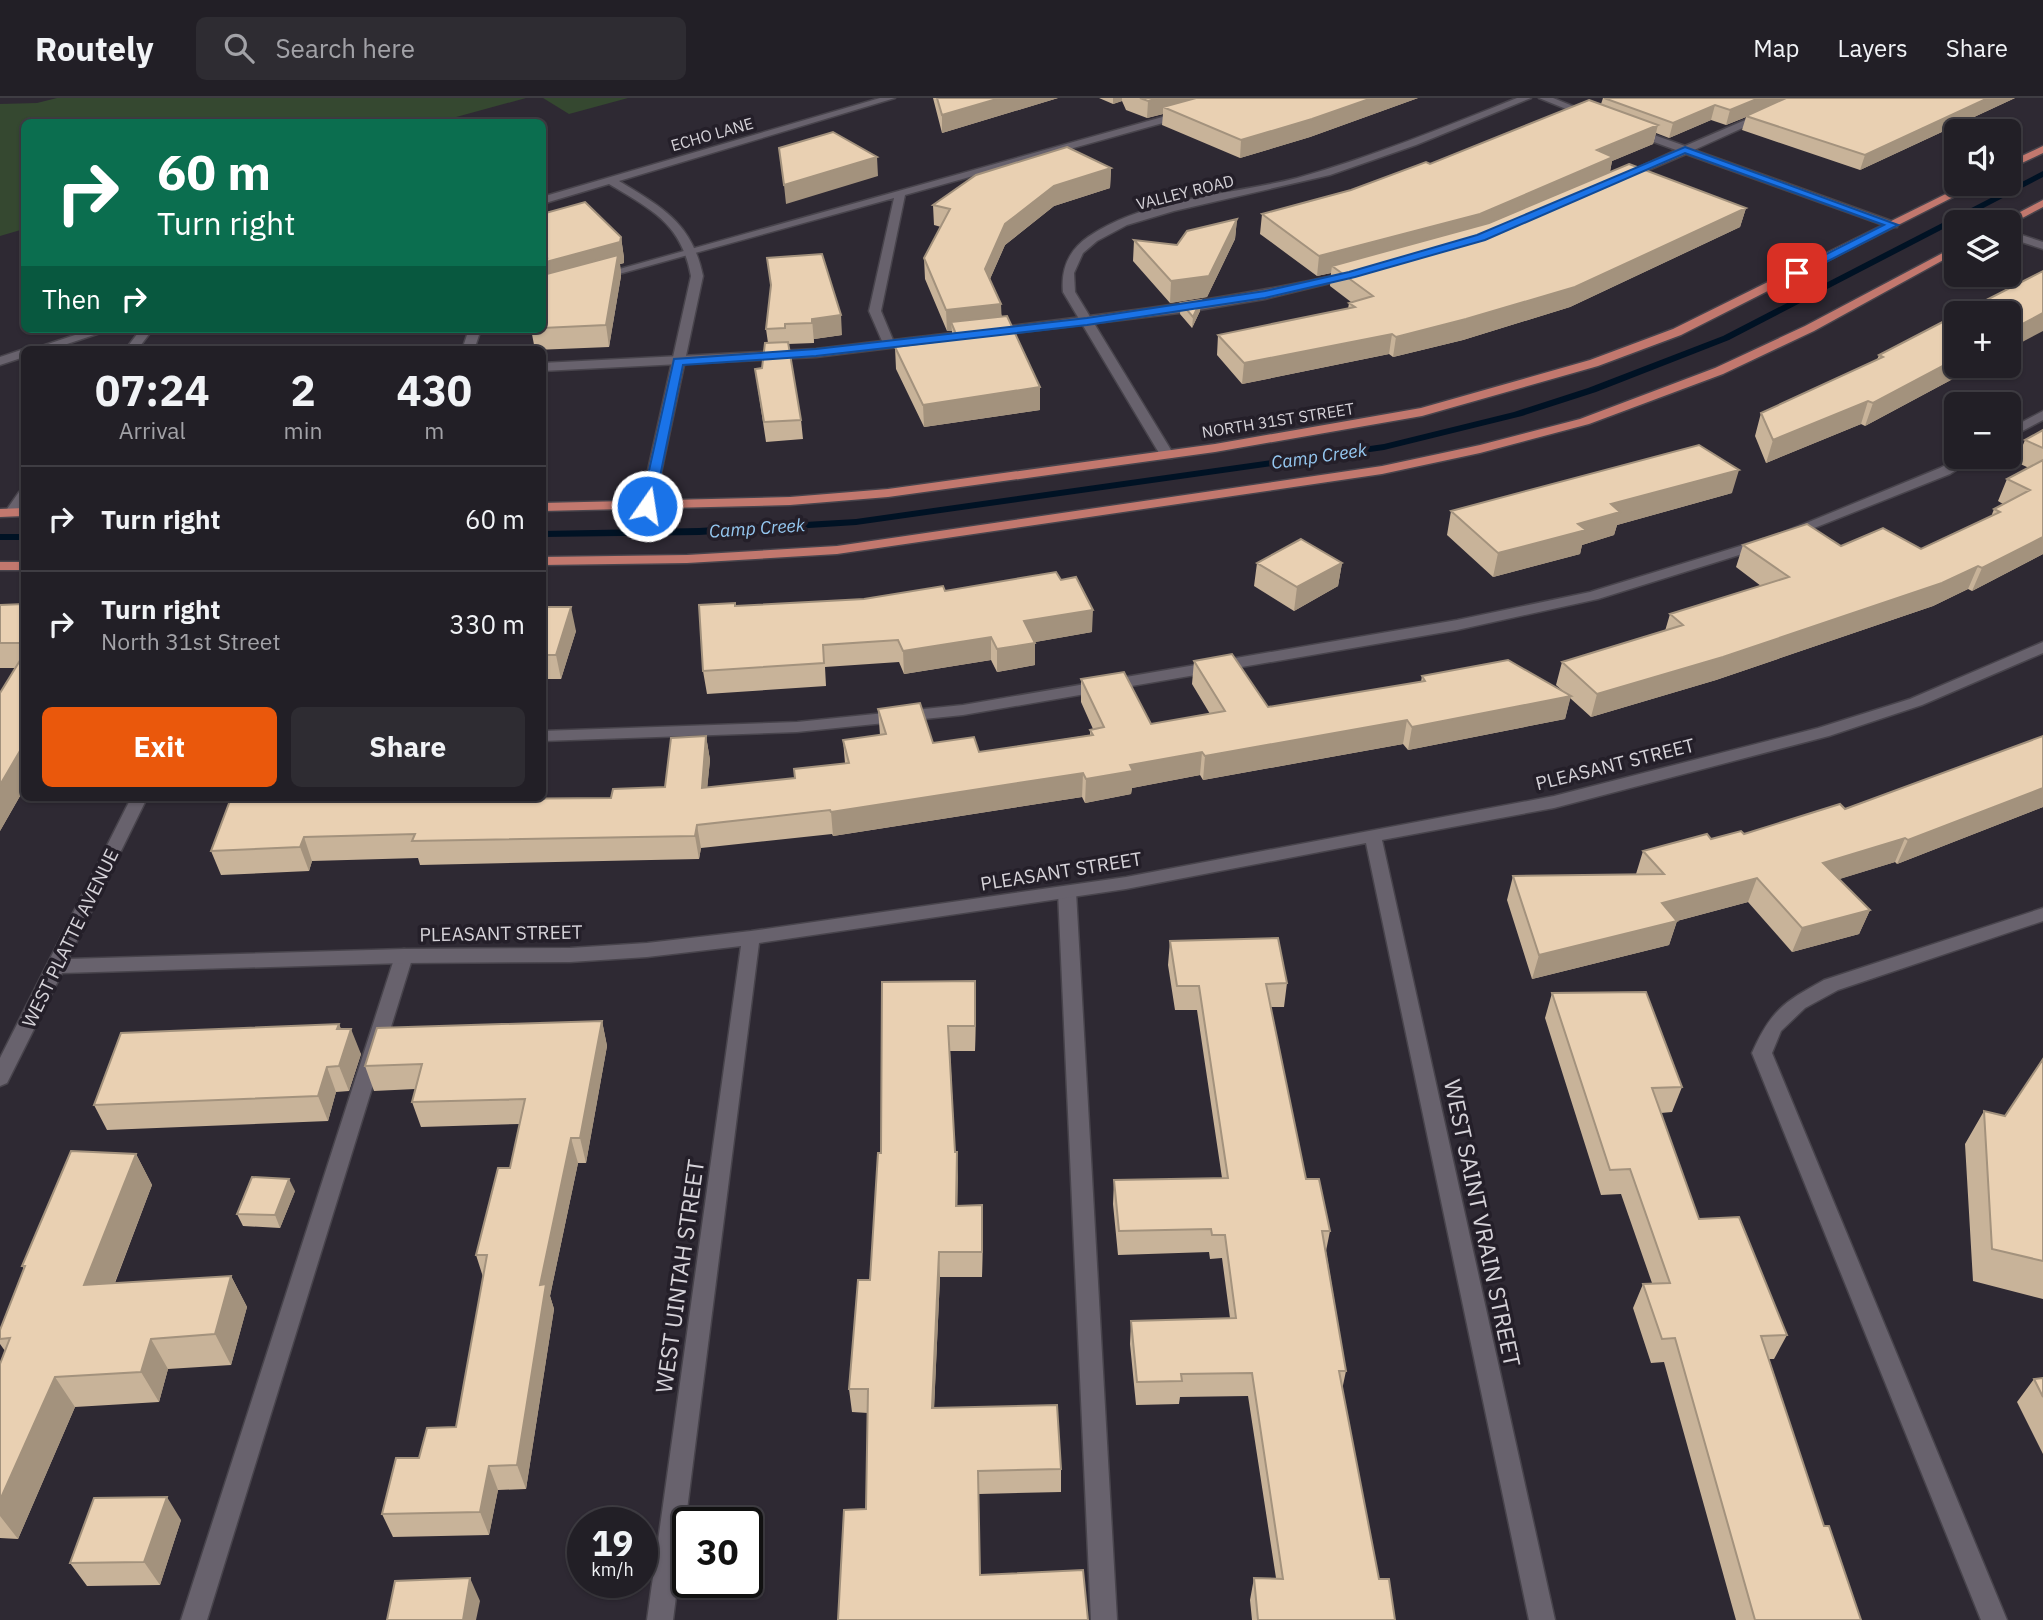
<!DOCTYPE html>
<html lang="en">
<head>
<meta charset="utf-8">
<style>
  :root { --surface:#221f26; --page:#2e2c32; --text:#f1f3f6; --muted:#a2a2a7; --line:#3f3d43; --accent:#ea580c }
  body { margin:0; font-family:"IBM Plex Sans",sans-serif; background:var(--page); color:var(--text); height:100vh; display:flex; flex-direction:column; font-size:26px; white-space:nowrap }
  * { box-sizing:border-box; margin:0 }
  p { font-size:23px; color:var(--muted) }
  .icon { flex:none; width:38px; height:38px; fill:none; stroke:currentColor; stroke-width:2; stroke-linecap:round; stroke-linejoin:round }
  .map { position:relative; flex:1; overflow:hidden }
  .side { position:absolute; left:21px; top:248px; width:525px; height:455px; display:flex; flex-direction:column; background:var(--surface); border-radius:10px; box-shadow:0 2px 5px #0004,0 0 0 2px var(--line) }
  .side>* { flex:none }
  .guide { position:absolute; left:21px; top:21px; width:525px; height:214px; border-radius:10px; box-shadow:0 2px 5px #0004,0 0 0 2px var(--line); background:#0b6e4f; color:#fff; overflow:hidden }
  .controls { position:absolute; left:1944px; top:21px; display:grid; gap:14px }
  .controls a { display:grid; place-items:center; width:77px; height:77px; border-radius:10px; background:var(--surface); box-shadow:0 2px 5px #0004,0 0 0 2px var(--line); font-size:35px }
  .speed { position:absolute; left:567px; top:1409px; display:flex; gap:14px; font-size:35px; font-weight:700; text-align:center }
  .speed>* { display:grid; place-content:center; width:91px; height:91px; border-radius:50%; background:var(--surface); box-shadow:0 2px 5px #0004,0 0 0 2px var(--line); line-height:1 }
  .speed small { font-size:18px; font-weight:400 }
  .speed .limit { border:4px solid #111; border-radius:10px; background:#fff; color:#111 }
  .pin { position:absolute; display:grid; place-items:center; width:60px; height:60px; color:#fff; margin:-30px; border-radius:14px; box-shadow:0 4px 10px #0006 }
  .me { position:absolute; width:77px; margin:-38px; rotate:13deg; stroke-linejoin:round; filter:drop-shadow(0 0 5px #0008) }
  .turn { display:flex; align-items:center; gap:24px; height:147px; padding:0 21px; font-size:32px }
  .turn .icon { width:91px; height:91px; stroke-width:2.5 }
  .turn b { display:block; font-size:49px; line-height:60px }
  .then { display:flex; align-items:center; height:66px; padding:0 21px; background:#0003; gap:14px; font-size:26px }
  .eta { display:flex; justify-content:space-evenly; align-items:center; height:119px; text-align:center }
  .eta b { font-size:42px; font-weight:700; line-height:49px }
  .primary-button { display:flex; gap:14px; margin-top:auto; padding:14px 21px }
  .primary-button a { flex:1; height:80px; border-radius:10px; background:var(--accent); color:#fff; font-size:28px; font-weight:700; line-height:80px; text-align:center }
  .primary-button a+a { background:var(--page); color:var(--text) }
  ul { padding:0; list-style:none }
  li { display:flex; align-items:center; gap:21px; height:105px; padding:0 21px; border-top:2px solid var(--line) }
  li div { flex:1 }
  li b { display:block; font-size:26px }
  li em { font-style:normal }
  header { display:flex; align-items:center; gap:42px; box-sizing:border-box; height:98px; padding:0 35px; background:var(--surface); border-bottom:2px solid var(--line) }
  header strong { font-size:33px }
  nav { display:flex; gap:38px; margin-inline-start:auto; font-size:24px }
  .search { width:490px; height:63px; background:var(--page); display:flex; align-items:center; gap:18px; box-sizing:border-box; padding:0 24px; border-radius:10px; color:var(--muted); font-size:26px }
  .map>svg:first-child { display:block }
</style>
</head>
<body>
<header>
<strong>Routely</strong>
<div class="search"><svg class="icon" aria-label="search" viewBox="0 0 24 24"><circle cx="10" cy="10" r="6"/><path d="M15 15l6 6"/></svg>Search here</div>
<nav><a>Map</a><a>Layers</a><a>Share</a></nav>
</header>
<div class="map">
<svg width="2043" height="1522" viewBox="0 0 2043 1522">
  <rect width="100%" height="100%" fill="#2e2933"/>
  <path fill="#354830" d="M57 0H526L438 24H24V131L0 138V6L37 5Z
    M543 0H628L569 16Z"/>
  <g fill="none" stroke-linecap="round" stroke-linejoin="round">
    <path fill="#001224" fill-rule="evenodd" d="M2043 73V79L1729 242 1596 294 1522 318 1384 352 856 427 699 437 542 439V433L699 430 856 421 1384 346 1514 314 1588 290 1723 238Z
      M0 436H24V442H0Z"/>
    <g stroke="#48444c" stroke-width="3">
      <path id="lane" d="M1539 0H1553L1595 17 1586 19Z
        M1796 0H1809L1694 52 1897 125V129H1889L1686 56 1625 82 1616 80 1676 52 1629 35V31H1637L1685 48Z
        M1184 13 1189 16 1188 18 905 97 881 213 893 242C1047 223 1200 208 1351 174L1355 175V179L1265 201 1187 214 816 259 542 273V265L816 251 882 243 869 213 894 100 601 181 591 179Z
        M141 231H153L137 252H125Z
        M469 231H481L474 252H462Z
        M2043 313V322L2009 340V331Z
        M1960 359H1976L1950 376 1794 438H1784L1782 435 1940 370Z
        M24 393V406L17 417H7L5 414 19 394Z
        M1763 441 1770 445 1768 448 1598 501 1457 532 963 617 797 634 542 643V633L797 624 963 607 1457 522 1590 494Z
        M1067 788 1073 790 1076 794 1117 1522H1091L1058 794 1061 790Z
        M2043 810V823L1838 892 1805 910 1781 933 1772 955 2007 1522H1981L1752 955C1771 912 1784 904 1824 882Z
        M404 851 411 853 413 858 207 1522H181L395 858 397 853Z"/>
    </g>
    <g stroke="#48444c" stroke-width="3">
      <path id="street" d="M880 0H895L619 83C663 110 692 125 703 178L654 408 647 412 642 411 640 408 691 178C681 125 652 112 609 86L542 106V99Z
        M1517 0H1531L1416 47 1330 77 1174 113 1127 127 1097 143 1083 155 1074 175 1075 194 1174 357 1172 360H1162L1063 194C1061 171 1068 153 1088 139 1144 100 1231 97 1297 80 1372 59 1444 29 1517 0Z
        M2009 133 2043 144V151L2009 140Z
        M93 231H112L49 252H30Z
        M24 251 27 252H24V259L0 267V259Z
        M2043 544V555L1922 607 1829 638 1554 710 1382 742 1555 1522H1529L1366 745 1126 791 759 845 673 1522H647L741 848 647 859 570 864 404 865 62 875 7 985 0 988V960L131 700H147L68 861 404 851 570 850 647 845 751 833 1126 779 1554 698 1818 630 1910 601Z"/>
    </g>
    <g stroke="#48444c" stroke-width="3">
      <path id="primary" d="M2043 48V55L2009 71V64Z
        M1966 86H1979L1681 237 1598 268 1422 318 1215 354 888 399 790 407 542 413V405L790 399 888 391 1215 346 1421 310 1590 262 1673 231Z
        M2043 102V109L2011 126 2001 124Z
        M1956 148V155L1814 233 1723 276 1589 326 1480 355 1382 376 837 456 687 465 542 467V459L687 457 837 448 1382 368 1480 347 1580 321 1715 270 1805 228Z
        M24 410V418L0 419V411Z
        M0 464H24V472H0Z"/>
    </g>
    <use href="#lane" fill="#68626d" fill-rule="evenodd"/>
    <use href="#street" fill="#68626d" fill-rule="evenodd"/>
    <use href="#primary" fill="#c2786e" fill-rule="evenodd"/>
  </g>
  <path fill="#c8b399" d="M933 0H1058L942 35Z
    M1099 0H1418L1310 39 1240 60 1162 27 1163 16 1147 20 1126 12 1122 3 1113 6Z
    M1603 0H2015L1860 72 1742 32 1746 19 1726 27 1711 22 1669 40 1656 35 1653 46 1612 63 1610 74 1746 110 1740 129 1570 209 1463 242 1393 259 1389 256 1242 286 1217 257 1218 237 1348 211 1349 205 1351 204 1330 188 1331 175 1317 178 1260 136 1262 116 1351 92 1430 66 1601 6Z
    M1111 70 1110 90 1054 108 1005 147 990 181 1002 219 1040 312 924 329 896 271 895 249 952 242V233H947L925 181 924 160 941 129 934 127 933 107Z
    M542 116 621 139 624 160V165L620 166 621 178 609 249 535 252 531 231H542Z
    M1237 121 1235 141 1207 199 1170 205 1133 163 1134 142 1177 147Z
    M767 160 842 237 814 241V245L788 246 801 322 803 341 766 344 755 271 762 270 768 245 766 231 771 190Z
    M1181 205 1200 213 1192 230 1180 216Z
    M1879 257 1956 268H1977L1865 328 1861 326 1766 365 1755 338 1761 315 1877 262Z
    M2043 332V456L1972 493 1968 491 1933 508 1716 582 1591 619 1570 600 1565 621 1408 652 1403 646 1203 682 1200 677 1132 690 1131 696 1085 705 1082 699 833 738 832 736 701 750 699 761 420 767 418 760 312 763 309 773 221 777 211 753 231 700H460L461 701 611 700 665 689 706 638 710 662 707 690 795 680 845 665 843 642 880 637 878 611 933 645 979 654 1090 637V632L1093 631 1081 604V581L1151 626 1210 616 1192 586 1194 563 1268 609 1421 584 1422 578 1564 594 1556 587 1562 564 1665 533 1670 516 1761 488 1736 469 1743 447 1841 448 1921 451 1991 419 1994 411 2003 406 1998 403 2007 381 2029 370 2016 364 2025 342Z
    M1732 395 1617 427 1614 437 1582 447 1580 456 1493 479 1447 437 1451 413Z
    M1257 465H1342L1338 488 1294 513 1254 488Z
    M945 493 1092 534 1035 544V567L997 574 991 562 904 576 899 564 825 569 826 588 707 596 703 573 735 508 864 501Z
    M24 506V691L0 733 16 570H0V507Z
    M542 509 576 533 561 581H542Z
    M2043 638V709L1897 766 1895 764 1839 781 1870 812 1859 836 1792 854 1748 804 1677 823 1669 847 1532 881 1507 802 1513 778 1636 776 1643 753 1744 736 1845 711Z
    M1170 843 1287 885 1284 909H1271L1306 1081 1330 1133 1326 1153 1346 1273 1342 1292 1379 1481 1395 1522H1252L1250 1502 1254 1480H1276L1248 1298 1180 1299 1179 1306 1136 1307 1130 1246 1131 1223 1230 1220 1222 1160 1210 1161 1209 1154 1118 1157 1113 1106 1114 1082 1222 1080 1197 912H1175L1168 867Z
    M882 884 976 908 975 953H950L955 1054H957V1108L983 1132 982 1179H940L934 1310 1061 1371V1394L979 1396 838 1522 866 1411 868 1315 852 1314 849 1291 870 1182 881 1055Z
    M1552 895 1682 989 1672 1014 1661 1015 1699 1121 1787 1237 1774 1261H1769L1824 1428 1861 1522H1736L1664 1264 1651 1265 1633 1210 1643 1186 1652 1185 1621 1096 1601 1097 1545 920Z
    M602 923 607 948 586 1065H578L550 1198 554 1211 526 1391 498 1392 489 1437 393 1439 382 1416 419 1360 456 1329 483 1179 476 1157 510 1070 520 1026 421 1029 412 1004 415 991 374 993 365 968Z
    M339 926 341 931 361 956 349 993 336 994 328 1023 107 1032 94 1007Z
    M2043 961V1201L1973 1183 1965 1046 1984 1013 2005 1018Z
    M136 1056 152 1087 115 1185 231 1178 247 1209 231 1267 168 1271 159 1304 75 1309 18 1441 0 1440V1266L5 1253 0 1246V1232L24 1171 22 1168Z
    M295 1093 280 1130 243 1128 237 1116Z
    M2043 1280V1356L2017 1304 2034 1281Z
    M181 1422 160 1487 87 1488 70 1465Z"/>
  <path fill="#a3927d" d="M1000 0H1058L942 35V17Z
    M1113 0H1122V3L1113 6Z
    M1158 0H1220L1163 9V16L1147 20 1148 3Z
    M1372 0H1418L1310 39 1240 60 1241 42Z
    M1759 0H1789L1746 18V19L1726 27 1730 12Z
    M1988 0H2015L1860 72 1865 57Z
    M1715 7 1711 22 1669 40 1673 25Z
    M1658 27 1653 46 1612 63 1609 78 1476 136 1332 168 1331 175 1317 178 1319 158 1597 52Z
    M877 59 878 78 786 106 784 87Z
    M1111 70 1110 90 1054 108 1005 147 985 192V171L1005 126 1054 88Z
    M1746 110 1740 129 1570 209 1463 242 1393 259 1396 239Z
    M1237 121 1235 141 1207 199 1170 205 1171 183Z
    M621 139 624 160V165L620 166 621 178 609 249 606 227 542 184V162Z
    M1201 202 1200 213 1192 230 1193 219Z
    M1001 206 1002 227 951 224 952 233H947L946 212Z
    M2043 215V233L2009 251V233Z
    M841 217 842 237 814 241V245L812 221Z
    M1392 236 1389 256 1242 286 1244 265Z
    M1956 261V268H1977L1865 328 1873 305Z
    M1040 289V312L924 329 923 307Z
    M1868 303 1861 326 1766 365 1773 342Z
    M1739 372 1732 395 1617 427 1614 437 1582 447 1580 456 1493 479 1498 455 1578 426 1611 406Z
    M2043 439V456L1972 493 1982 470Z
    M1342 465 1338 488 1294 513 1297 489Z
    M1978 468 1968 491 1933 508 1716 582 1591 619 1597 596Z
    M571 509 576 533 561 581 556 557Z
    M1093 512 1092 534 1024 546V523Z
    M991 539V562L904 576 903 553Z
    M1035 545V567L997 574V551Z
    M1571 598 1565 621 1408 652 1412 629Z
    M1407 622 1403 646 1203 682 1205 658Z
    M706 638 710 662 705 714 702 690Z
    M24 646V691L0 733V687Z
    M1202 654 1200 677 1132 690 1131 696 1085 705 1086 681 1130 667Z
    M1083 675 1082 699 833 738 831 714Z
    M2043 690V709L1897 766 1908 742Z
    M697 727 701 750 699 761 695 738Z
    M304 739 312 763 309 773 300 749Z
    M1905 740 1895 764 1814 789 1823 765Z
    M1757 780 1748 804 1654 829 1662 805Z
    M1870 812 1859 836 1792 854 1802 830Z
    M1677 823 1669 847 1532 881 1539 857Z
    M975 883 976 908 975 953Z
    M602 923 607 948 586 1065 580 1040Z
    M339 926 346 946 351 931 361 956 349 993 339 968 337 931Z
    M327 969 336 994 328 1023 318 998Z
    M571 1040 578 1065 550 1198 554 1211 526 1391 517 1367 540 1187Z
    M957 1054 958 1079 957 1132 956 1108Z
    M136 1056 152 1087 102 1218 84 1187Z
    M289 1081 295 1093 280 1130 275 1117Z
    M982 1107 983 1132 982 1179Z
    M939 1154 940 1179 933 1334 932 1310Z
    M231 1178 247 1209 231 1267 215 1236Z
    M151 1241 168 1271 159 1304 141 1274Z
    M55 1279 75 1309 18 1441 0 1418V1402Z
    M489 1368 498 1392 489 1437 480 1414Z
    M167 1399 181 1422 160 1487 144 1464Z
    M470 1480 480 1503 476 1522H463Z"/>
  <path fill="#e9d0b2" stroke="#a3927d" stroke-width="2" d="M937 0H1000L942 17Z
    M1140 0H1158L1148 3Z
    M1196 0H1372L1312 21 1241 42 1163 9Z
    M1604 0H1759L1730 12 1715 7 1673 25Z
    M1786 0H1988L1865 57 1746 18Z
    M1589 2 1658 27 1597 52 1613 59 1480 116 1319 158 1262 116 1351 92 1426 64 1430 66Z
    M833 34 877 59 784 87 779 50Z
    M1067 49 1111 70 1054 88 1005 126 985 171 1001 206 946 212 924 160 950 111 933 107 976 77Z
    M1629 66 1746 110 1575 189 1466 221 1396 239 1392 236 1244 265 1218 237 1355 209 1349 205 1373 198 1332 168 1489 125Z
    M585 104 621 139 620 144 546 164 547 161 542 162V116Z
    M1237 121 1209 178 1171 183 1134 142 1177 147 1187 133Z
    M822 156 841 217 812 221V225L785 226V230L766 231 771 187 767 160Z
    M618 157 606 227 542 230 543 177Z
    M2043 173V215L2009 233V215H1961Z
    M1201 202 1193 219 1181 205Z
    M1956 217V261L1873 305 1868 303 1773 342 1761 315 1883 259 1879 257Z
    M1007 218 1040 289 923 307 895 249 958 241 951 224Z
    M788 244 801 322 764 324 755 271 762 270 765 245Z
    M2043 332V350L2025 342Z
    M1699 347 1739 372 1611 406 1620 414 1578 426 1586 432 1498 455 1451 413Z
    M2043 362V439L1982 470 1978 468 1942 485 1723 559 1597 596 1562 564 1683 527 1670 516 1789 479 1743 447 1807 426 1841 448 1883 430 1921 451 2000 414 1994 411 2030 392 2007 381Z
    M1301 441 1342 465 1297 489 1257 465Z
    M1056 474 1061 482 1076 479 1093 512 1024 523 1035 545 997 551 991 539 903 553 898 542 823 547 824 565 703 573 699 507 735 505V508L864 501 943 488 945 493Z
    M24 506V545H0V507Z
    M542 509H571L556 557H542Z
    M24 556V646L0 687V595Z
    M1232 556 1268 609 1425 583 1422 578 1508 562 1571 598 1412 629 1407 622 1205 658 1202 654 1130 667 1133 673 1086 681 1083 675 831 714 830 712 697 727 695 738 412 743 415 736 304 739 300 749 211 753 231 700H456L455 701 611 700 613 691 665 689 671 640 706 638 702 690 795 680 794 671 849 665 843 642 886 636 878 611 920 605 933 645 974 639 979 654 1093 637 1090 632 1104 629 1081 581 1124 574 1151 626 1225 613 1194 563Z
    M2043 638V690L1908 742 1905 740 1823 765 1870 812 1802 830 1757 780 1662 805 1677 823 1539 857 1513 778 1664 776 1643 753 1707 736 1711 741 1741 733 1744 736 1840 706 1845 711Z
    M1278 840 1287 885 1266 886 1306 1081H1319L1330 1133H1322L1346 1273H1339L1379 1481H1389L1395 1522H1258L1254 1480 1283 1481 1252 1275 1181 1276 1182 1283 1137 1284 1131 1223 1236 1220 1225 1137H1212L1211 1131 1119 1133 1114 1082 1228 1080 1199 888H1177L1170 843Z
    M975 883V928H948L955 1054H957L956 1108 982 1107V1154H939L932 1310 1057 1307 1061 1371 978 1373 980 1477 1083 1472 1088 1522H838L844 1412 866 1411 868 1291H849L858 1182H870L878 1055H881L882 884Z
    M1646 894 1682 989 1652 990 1699 1121 1739 1119 1787 1237 1761 1238 1824 1428H1829L1861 1522H1755L1675 1240 1662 1241 1643 1186 1670 1185 1630 1071 1610 1072 1552 895Z
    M602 923 580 1040H571L540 1187 546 1186 517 1367 489 1368 480 1414 382 1416 396 1360H419L427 1330 456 1329 487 1157H476L498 1070H510L525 1001 412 1004 422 966 365 968 377 930Z
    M339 926 337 931H351L339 968 327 969 318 998 94 1007 121 935Z
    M2043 961V1163L1992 1151 1984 1013 2005 1018Z
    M71 1053 136 1056 84 1187 231 1178 215 1236 151 1241 141 1274 55 1279 0 1402V1266L10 1240 0 1241V1232L25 1168H22Z
    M252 1079 289 1081 275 1117 237 1116Z
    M2043 1280V1299L2034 1281Z
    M167 1399 144 1464 70 1465 94 1400Z
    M470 1480 463 1522H387L395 1483Z"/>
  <path fill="#1a73e8" stroke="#114b97" stroke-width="2" d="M1685 49 1898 127 1801 177H1793V173L1884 127 1685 55 1485 142 1355 179 1265 200 1087 227 816 258 683 267 654 408 647 412 641 408 674 261 816 251 1087 220 1265 193 1349 174 1477 137Z"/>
  <g text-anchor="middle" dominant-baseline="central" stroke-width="7" stroke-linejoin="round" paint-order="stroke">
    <g font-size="16" fill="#d6d3d9" stroke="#241f29">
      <text transform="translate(712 36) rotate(-16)">ECHO LANE</text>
      <text transform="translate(1185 94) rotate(-14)">VALLEY ROAD</text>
      <text transform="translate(1278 322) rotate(-9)">NORTH 31ST STREET</text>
    </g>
    <g font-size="18" font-style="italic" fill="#95c8f1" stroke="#241f29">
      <text transform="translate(1319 358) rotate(-8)">Camp Creek</text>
      <text transform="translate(757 430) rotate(-4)">Camp Creek</text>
    </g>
    <g font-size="19" fill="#d6d3d9" stroke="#241f29">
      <text transform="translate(1615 666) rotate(-14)">PLEASANT STREET</text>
      <text transform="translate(1061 773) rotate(-9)">PLEASANT STREET</text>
      <text transform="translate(501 835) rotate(-1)">PLEASANT STREET</text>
      <text transform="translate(70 840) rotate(-64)">WEST PLATTE AVENUE</text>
    </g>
    <g font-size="23" fill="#d6d3d9" stroke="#241f29">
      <text transform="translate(1483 1125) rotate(78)">WEST SAINT VRAIN STREET</text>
      <text transform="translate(679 1178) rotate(-82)">WEST UINTAH STREET</text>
    </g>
  </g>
</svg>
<div class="controls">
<a><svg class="icon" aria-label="sound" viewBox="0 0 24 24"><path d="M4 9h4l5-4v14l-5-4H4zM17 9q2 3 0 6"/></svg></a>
<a><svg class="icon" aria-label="layers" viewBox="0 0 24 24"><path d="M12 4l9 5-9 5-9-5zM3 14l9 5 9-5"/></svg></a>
<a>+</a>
<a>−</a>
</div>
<div class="speed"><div>19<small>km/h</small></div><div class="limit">30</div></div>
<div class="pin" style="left:1797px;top:175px;background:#d93025"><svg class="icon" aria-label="arrive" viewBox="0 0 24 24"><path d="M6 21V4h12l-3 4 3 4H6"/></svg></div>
<svg class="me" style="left:647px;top:408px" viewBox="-20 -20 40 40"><circle r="17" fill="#1a73e8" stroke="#fff" stroke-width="3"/><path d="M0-11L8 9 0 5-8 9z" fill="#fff"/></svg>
<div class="guide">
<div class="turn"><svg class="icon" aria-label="right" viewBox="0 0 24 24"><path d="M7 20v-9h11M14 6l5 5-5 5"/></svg><div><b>60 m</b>Turn right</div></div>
<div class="then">Then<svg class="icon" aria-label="right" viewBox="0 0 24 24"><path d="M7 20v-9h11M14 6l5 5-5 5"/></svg></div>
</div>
<section class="side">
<div class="eta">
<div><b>07:24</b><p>Arrival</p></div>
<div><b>2</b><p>min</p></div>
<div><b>430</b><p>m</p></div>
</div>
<ul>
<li><svg class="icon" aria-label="right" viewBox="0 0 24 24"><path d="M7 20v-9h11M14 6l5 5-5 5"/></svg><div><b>Turn right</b></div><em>60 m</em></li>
<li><svg class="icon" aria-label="right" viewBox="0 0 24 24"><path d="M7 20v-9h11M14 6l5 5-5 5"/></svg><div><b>Turn right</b><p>North 31st Street</p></div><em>330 m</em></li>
</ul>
<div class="primary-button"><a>Exit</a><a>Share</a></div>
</section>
</div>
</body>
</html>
